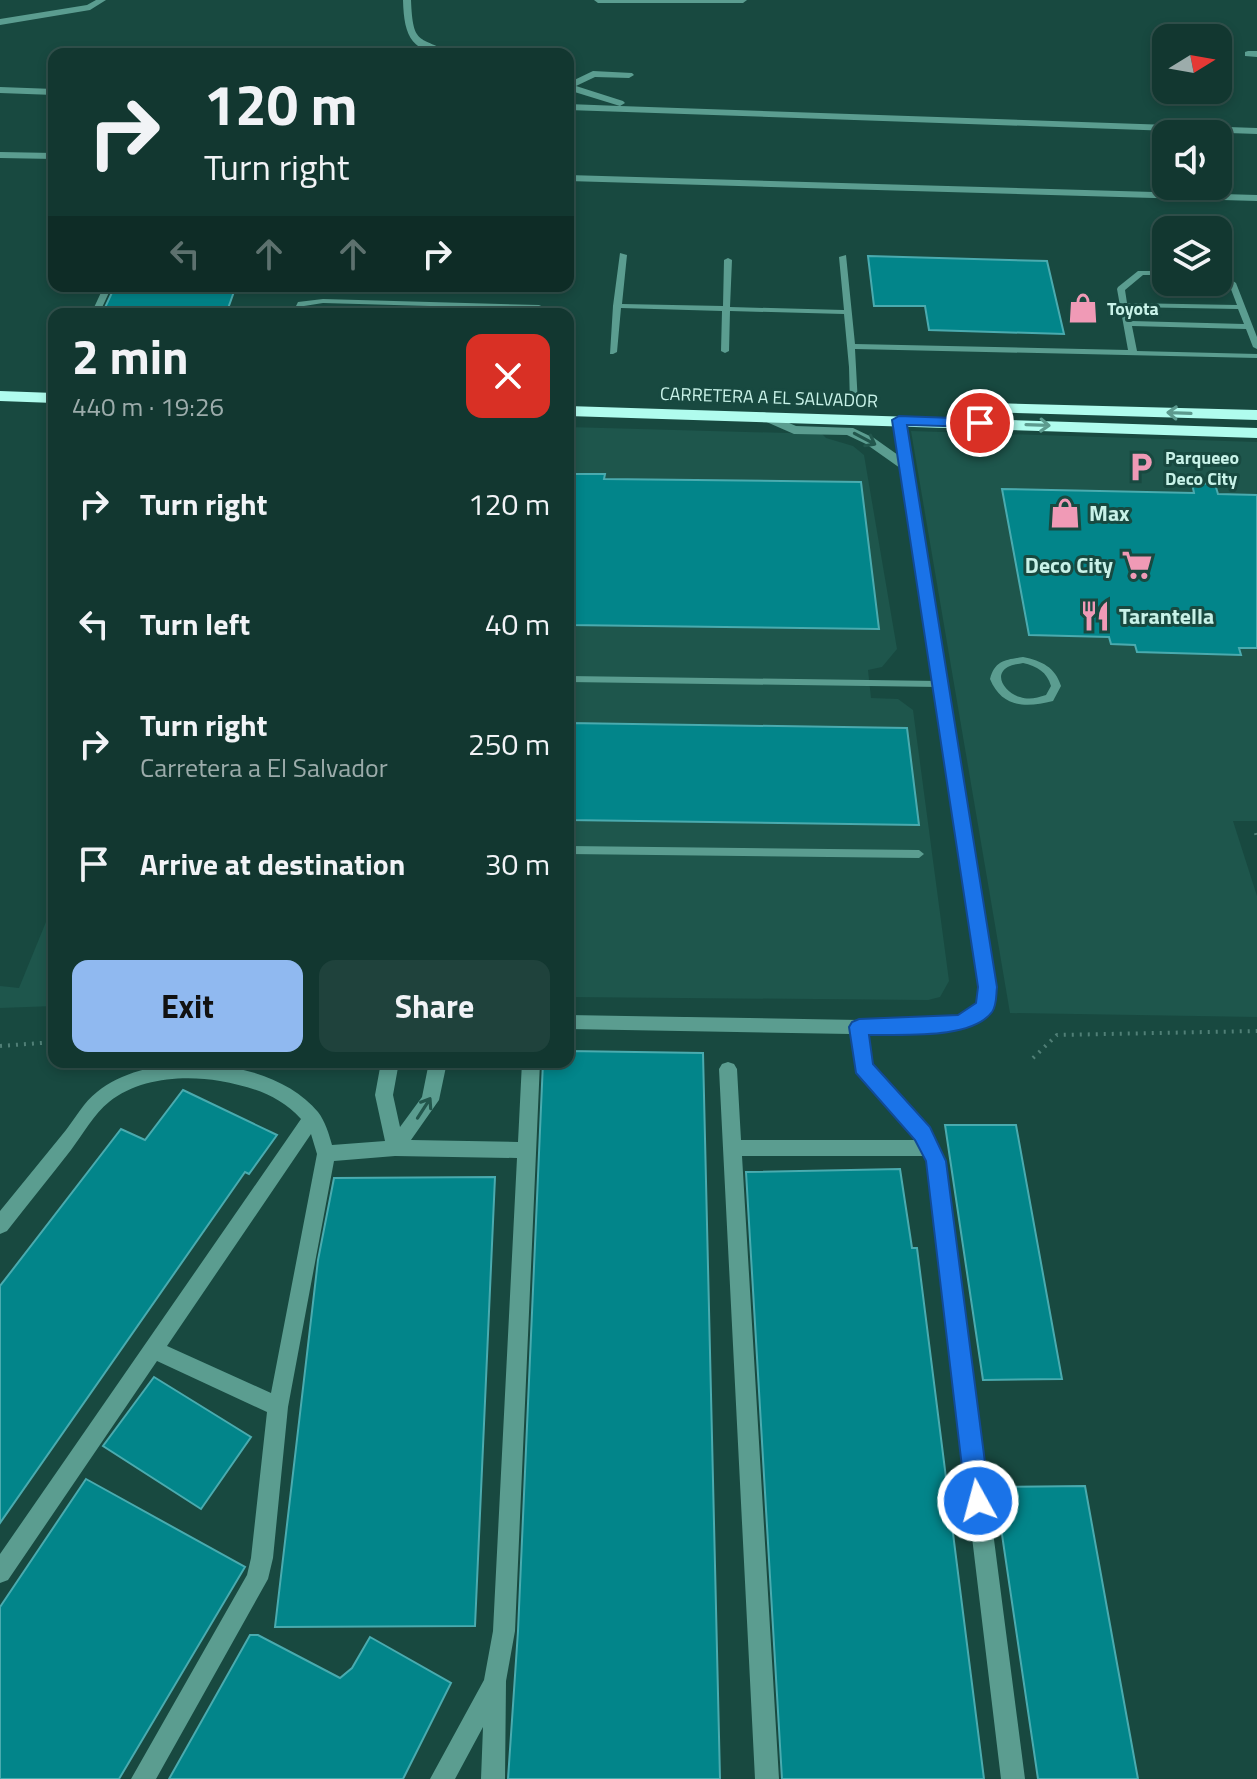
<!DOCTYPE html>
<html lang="en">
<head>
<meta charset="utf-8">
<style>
  :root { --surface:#123730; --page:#1f423c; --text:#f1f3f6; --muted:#9cacab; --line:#31514c; --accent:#90b9f0 }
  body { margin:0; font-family:"Titillium Web",sans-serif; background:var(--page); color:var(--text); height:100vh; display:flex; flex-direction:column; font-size:30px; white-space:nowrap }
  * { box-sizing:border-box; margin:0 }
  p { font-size:26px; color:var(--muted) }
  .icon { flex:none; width:44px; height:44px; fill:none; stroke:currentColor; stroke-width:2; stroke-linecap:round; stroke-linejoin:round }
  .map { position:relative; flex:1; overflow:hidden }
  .side { position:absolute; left:48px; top:308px; width:526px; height:760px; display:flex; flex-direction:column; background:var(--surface); border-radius:16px; box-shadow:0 4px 12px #0003,0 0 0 2px var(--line) }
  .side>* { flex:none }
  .top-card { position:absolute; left:48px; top:48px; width:526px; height:244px; border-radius:16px; box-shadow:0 4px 12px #0003,0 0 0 2px var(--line); background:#123730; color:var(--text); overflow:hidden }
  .needle { width:52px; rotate:79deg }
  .controls { position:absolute; left:1152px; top:24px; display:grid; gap:16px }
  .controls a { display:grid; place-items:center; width:80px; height:80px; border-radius:16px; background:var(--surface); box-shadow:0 4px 12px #0003,0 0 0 2px var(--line); font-size:40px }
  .pin { position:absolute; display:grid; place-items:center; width:68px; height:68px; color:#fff; margin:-34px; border:4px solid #fff; border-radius:50%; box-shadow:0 2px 8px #0007 }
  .me { position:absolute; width:88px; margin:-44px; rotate:353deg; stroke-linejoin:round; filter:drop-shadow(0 0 6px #0008) }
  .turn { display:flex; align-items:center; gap:28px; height:168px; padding:0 24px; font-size:36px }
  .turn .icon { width:104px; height:104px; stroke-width:2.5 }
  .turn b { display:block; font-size:56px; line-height:68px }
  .lanes { display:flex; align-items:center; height:76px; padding:0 24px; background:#0003; justify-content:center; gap:40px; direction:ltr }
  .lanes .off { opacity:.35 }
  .round { display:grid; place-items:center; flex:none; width:84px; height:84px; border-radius:16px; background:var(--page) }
  .headline { display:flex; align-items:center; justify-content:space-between; height:136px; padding:0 24px }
  h1 { font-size:48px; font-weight:700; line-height:60px }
  .cta { display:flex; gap:16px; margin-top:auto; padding:16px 24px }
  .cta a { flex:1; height:92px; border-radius:16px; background:var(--accent); color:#111; font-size:32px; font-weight:700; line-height:92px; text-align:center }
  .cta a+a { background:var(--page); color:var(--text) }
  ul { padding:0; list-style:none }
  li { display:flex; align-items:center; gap:24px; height:120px; padding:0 24px }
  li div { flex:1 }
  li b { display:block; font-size:30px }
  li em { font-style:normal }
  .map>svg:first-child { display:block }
</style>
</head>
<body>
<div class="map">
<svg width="1257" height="1779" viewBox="0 0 1257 1779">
  <rect width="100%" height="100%" fill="#184940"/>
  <path fill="#1e564c" d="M568 427 822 434 826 438 853 446 864 455 897 649 882 667 868 670 871 698 898 699 913 710 949 981 940 997 928 1000 568 997Z
    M911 431 1257 442V821H1233L1257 896V1017L1010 1013Z
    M54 873V1006L0 1008V986L19 988 46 922Z"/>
  <path fill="#02858a" stroke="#4aabaf" stroke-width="2" d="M868 256 1047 261 1064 334 929 330 925 306H874Z
    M115 286H236L226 314H102Z
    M568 474H605L604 479 861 482 879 629 568 625Z
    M1192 483 1215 484 1218 494 1257 495V648H1239L1241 655 1137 652 1135 645 1111 644 1109 637 1029 635 1002 489 1194 493Z
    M568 723 907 728 919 825 568 820Z
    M568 1051 703 1053 720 1779H508L518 1631 543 1062H568Z
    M183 1090 277 1135 249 1174 245 1172 0 1523V1286L121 1129 145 1140Z
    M945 1125H1016L1062 1379 983 1380Z
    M900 1169 912 1248H917L984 1779H782L746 1172Z
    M495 1177 475 1626 275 1627 318 1260 334 1178Z
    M154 1377 251 1437 201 1509 103 1446Z
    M86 1479 245 1567 119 1779H0V1607Z
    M1085 1486 1118 1669 1138 1779H1038L995 1487Z
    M250 1635H258L340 1678 352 1668 370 1637 451 1683 403 1779H169Z"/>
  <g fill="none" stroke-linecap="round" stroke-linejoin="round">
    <path stroke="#507f76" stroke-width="4" stroke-dasharray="2 6" stroke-linecap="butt" d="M1256 833 1257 838
      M0 1046 54 1042
      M1033 1058 1057 1035 1257 1031"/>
    <path fill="#5b9d90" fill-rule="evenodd" d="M620 253 627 255 622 304 723 306 724 260 728 258 732 260 730 307 844 310 839 257 846 255 855 344 1128 350 1117 289 1118 287 1138 271H1166V275H1143L1125 290 1127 303 1237 305 1229 284 1218 277V271L1236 283 1257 337V349L1253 347 1246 329 1132 326 1137 351 1257 354V358L855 349 858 404 854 407 850 404 849 367 844 314 730 311 729 351 725 353 721 351 722 311 621 308 617 352 613 354H610L613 306ZM1128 307 1238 309 1244 324 1131 321Z
      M104 286H112L99 314H91Z
      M323 299 539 305 559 314H548L538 309 323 303 304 306 300 314H292L298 302Z
      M1023 657C1042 661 1055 667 1061 686L1053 701C1026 708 1002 708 990 679 995 660 1006 660 1023 657ZM1023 663C1037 666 1047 672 1051 686L1046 695C1037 698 1029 700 1020 697 1006 694 991 674 1010 666 1014 664 1019 664 1023 663Z
      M568 676 939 681 944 684 939 687 568 682Z
      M568 846 919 850 924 854 919 858 568 854Z"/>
    <path fill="#5b9d90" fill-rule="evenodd" d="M96 0H106L90 10 0 25V19L87 5Z
      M403 0H411C413 47 419 35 453 54 412 54 404 38 403 0Z
      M594 0H747L743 3H598Z
      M1248 51H1257V57L1245 56V52Z
      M593 71 632 73 634 75 629 78 595 77 576 86 623 101 625 103 620 106 1257 128V134L568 110V104L620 106 568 90V83Z
      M0 87 54 89V95L0 93Z
      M0 152 54 153V159L0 158Z
      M568 175 1257 195V201L568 181Z
      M764 412 796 426 853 428 874 438 898 455 893 420 899 416 905 420 995 987C995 995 995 1005 990 1012 969 1039 901 1033 868 1034L871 1064 928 1128 945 1161 1025 1779H1001L927 1162 924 1156H742L779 1779H755L719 1069 722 1064 728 1062 734 1064 737 1069 741 1140H916L857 1072 851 1034 568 1029V1015L859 1020 957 1016 977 1003 979 987 900 468 866 444 847 435 794 434 760 419V413Z
      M381 1062H399L393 1095 400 1127 422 1097 429 1062H447L439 1100 411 1140 518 1142 522 1062H540L515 1631 506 1681 505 1779H481L483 1727 455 1779H430L484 1680 493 1631 517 1158 395 1156 334 1161 288 1407 273 1558 268 1579 156 1779H131L247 1575 251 1558 267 1412 157 1361 8 1580 0 1583V1554L301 1119C279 1095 252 1087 220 1081 184 1075 139 1078 109 1102 94 1114 83 1134 71 1150 50 1177 28 1204 7 1231L0 1234V1211C22 1184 44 1157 66 1130 76 1117 84 1102 97 1092 152 1047 273 1057 318 1112 325 1121 329 1134 332 1145L385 1141 375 1095ZM311 1134 317 1154 271 1393 167 1346Z"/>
    <path fill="#b0fcee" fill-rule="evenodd" d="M0 391 54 393V403L0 401Z
      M990 403 1257 410V420L984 412 982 408Z
      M568 406 1257 428V438L568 416Z"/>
  </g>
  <defs><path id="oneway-shaft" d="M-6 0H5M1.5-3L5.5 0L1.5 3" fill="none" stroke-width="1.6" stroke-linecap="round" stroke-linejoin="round" transform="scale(2)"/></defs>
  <g stroke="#5c9a8e">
    <use href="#oneway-shaft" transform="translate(1179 413) rotate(-178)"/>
    <use href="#oneway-shaft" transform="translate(1038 425) rotate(2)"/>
  </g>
  <g stroke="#22564c">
    <use href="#oneway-shaft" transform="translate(865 439) rotate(28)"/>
    <use href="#oneway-shaft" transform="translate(424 1108) rotate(-57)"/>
  </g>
  <path fill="#1a73e8" stroke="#114b97" stroke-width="2" d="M899 416 980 419 987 423 980 427 907 425 997 987C996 995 997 1005 992 1012 971 1040 902 1034 869 1035L873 1064 930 1127 946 1161 990 1501 987 1509 978 1512 970 1509 966 1501 926 1161 915 1140 856 1073 849 1027 852 1022 859 1019 958 1015 976 1003 978 987 892 420Z"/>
  <defs>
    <g id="shop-bare" transform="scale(2.4)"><path d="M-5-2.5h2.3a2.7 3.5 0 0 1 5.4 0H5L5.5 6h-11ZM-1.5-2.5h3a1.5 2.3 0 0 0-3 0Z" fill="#f09ab6" stroke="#184940" stroke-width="2.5" paint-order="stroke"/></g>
    <g id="parking-bare" transform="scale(2.4)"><path d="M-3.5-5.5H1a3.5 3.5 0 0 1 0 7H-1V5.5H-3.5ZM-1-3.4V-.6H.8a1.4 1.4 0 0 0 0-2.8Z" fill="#f09ab6" stroke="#184940" stroke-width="2.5" paint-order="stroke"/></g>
    <g id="supermarket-bare" transform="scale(2.4)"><path d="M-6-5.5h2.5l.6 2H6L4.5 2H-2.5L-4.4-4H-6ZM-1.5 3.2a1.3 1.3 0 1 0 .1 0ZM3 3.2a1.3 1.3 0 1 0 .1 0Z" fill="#f09ab6" stroke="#184940" stroke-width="2.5" paint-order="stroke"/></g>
    <g id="restaurant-bare" transform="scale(2.4)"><path d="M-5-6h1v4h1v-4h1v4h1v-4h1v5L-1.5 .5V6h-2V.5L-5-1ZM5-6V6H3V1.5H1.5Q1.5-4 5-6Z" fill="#f09ab6" stroke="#184940" stroke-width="2.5" paint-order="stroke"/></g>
  </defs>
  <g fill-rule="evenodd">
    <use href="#shop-bare" x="1083" y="308"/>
    <use href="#parking-bare" x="1141" y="467"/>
    <use href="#shop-bare" x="1065" y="513"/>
    <use href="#supermarket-bare" x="1137" y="565"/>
    <use href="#restaurant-bare" x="1095" y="616"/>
  </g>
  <g text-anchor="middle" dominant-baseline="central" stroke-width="6" stroke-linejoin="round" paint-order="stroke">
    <g font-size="18" font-weight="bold" fill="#c8f2e8" stroke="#184940" text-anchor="start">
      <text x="1107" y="308">Toyota</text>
      <text x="1165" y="457">Parqueeo<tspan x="1165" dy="21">Deco City</tspan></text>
    </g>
    <g font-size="18" fill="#c8f2e8" stroke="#184940">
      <text transform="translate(769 397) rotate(2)">CARRETERA A EL SALVADOR</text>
    </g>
    <g font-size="22" font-weight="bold" fill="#c8f2e8" stroke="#184940" text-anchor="start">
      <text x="1089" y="513">Max</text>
      <text x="1113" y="565" text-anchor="end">Deco City</text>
      <text x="1119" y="616">Tarantella</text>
    </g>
  </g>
</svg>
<div class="controls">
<a><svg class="needle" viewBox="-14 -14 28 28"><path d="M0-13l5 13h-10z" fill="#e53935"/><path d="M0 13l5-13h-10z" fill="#9cacab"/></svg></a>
<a><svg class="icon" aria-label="sound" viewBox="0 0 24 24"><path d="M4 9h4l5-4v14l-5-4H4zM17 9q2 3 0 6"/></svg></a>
<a><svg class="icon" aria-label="layers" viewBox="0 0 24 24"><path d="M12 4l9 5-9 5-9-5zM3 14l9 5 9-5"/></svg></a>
</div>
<div class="pin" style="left:980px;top:423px;background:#d93025"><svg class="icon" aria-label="arrive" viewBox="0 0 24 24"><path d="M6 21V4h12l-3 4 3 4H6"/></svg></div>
<svg class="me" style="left:978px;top:1501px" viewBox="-20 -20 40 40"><circle r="17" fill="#1a73e8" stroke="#fff" stroke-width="3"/><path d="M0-11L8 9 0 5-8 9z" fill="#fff"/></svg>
<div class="top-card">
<div class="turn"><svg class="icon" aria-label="right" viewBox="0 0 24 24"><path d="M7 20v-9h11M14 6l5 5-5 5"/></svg><div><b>120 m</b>Turn right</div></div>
<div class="lanes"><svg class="icon off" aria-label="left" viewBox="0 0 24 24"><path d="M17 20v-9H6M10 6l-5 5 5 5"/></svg><svg class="icon off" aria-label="ahead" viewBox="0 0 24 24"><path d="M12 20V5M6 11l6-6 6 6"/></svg><svg class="icon off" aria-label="ahead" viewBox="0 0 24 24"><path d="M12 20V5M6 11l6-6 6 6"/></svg><svg class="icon" aria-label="right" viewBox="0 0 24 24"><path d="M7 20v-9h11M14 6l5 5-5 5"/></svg></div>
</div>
<section class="side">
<div class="headline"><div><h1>2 min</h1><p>440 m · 19:26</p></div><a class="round" style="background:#d93025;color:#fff"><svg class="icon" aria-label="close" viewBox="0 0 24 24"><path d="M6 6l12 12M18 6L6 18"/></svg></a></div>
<ul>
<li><svg class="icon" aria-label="right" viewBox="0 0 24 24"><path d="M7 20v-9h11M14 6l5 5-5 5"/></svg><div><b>Turn right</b></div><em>120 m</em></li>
<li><svg class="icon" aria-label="left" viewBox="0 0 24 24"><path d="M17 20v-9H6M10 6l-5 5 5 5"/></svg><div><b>Turn left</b></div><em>40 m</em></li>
<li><svg class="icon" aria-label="right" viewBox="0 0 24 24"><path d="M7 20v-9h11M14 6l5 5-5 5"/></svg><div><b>Turn right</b><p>Carretera a El Salvador</p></div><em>250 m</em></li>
<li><svg class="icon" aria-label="arrive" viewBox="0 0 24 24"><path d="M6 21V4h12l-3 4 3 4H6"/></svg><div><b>Arrive at destination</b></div><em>30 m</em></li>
</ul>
<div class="cta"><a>Exit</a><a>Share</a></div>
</section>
</div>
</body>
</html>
